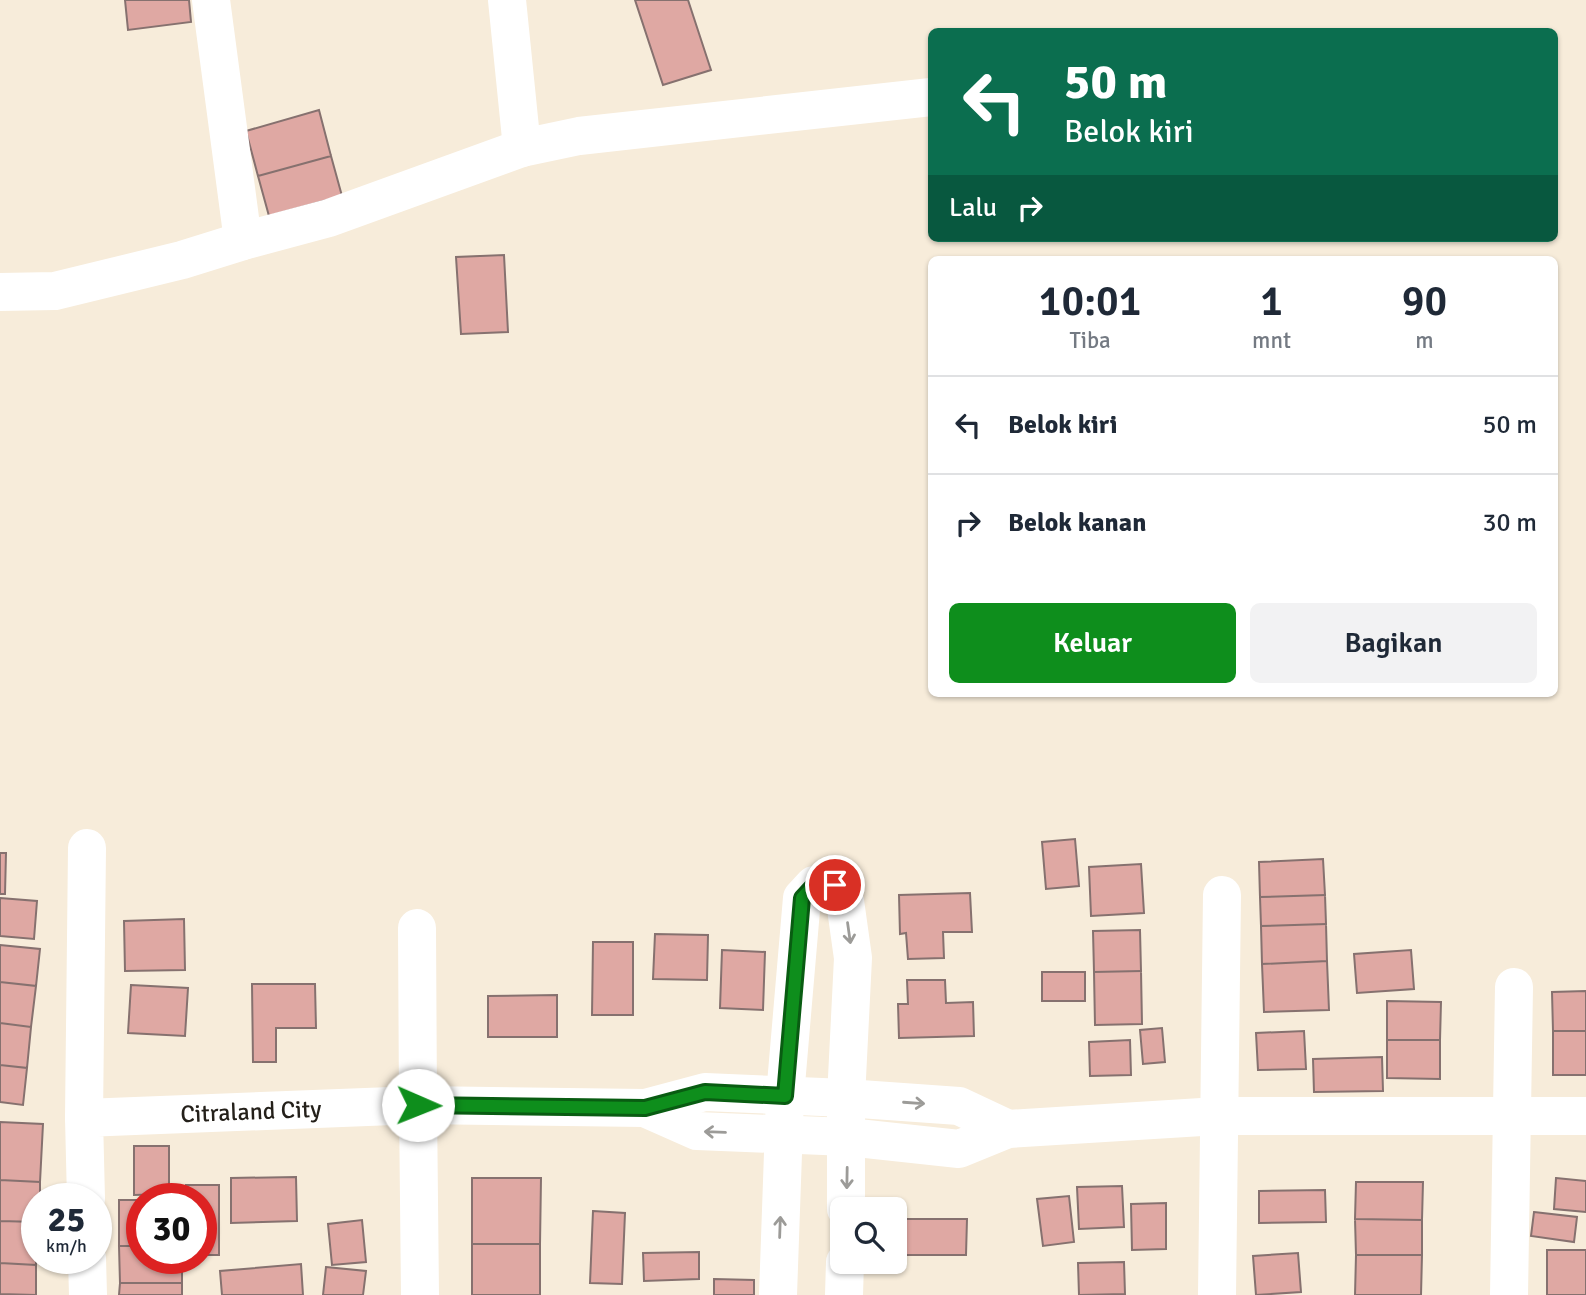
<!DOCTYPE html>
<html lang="id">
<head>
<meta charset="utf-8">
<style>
  :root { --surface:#fff; --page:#f2f2f3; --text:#1f2937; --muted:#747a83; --line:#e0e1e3; --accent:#0e8e1c }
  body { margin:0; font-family:Signika,sans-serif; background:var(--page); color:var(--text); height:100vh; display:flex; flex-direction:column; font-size:26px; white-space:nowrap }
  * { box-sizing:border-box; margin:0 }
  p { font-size:23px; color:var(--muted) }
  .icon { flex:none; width:38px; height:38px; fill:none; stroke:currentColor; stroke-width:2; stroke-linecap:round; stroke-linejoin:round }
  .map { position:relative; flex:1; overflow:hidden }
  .sheet { position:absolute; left:928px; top:256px; width:630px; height:441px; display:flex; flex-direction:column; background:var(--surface); border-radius:10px; box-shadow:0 2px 5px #0004 }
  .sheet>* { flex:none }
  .banner { position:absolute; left:928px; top:28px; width:630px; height:214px; border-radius:10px; box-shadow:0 2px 5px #0004; background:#0b6e4f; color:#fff; overflow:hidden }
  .buttons { position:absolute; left:830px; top:1197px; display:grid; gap:14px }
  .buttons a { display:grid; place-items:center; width:77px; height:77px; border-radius:10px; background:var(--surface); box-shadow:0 2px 5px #0004; font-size:35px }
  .speed { position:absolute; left:21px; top:1183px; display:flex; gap:14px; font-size:35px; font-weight:700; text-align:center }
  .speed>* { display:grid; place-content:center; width:91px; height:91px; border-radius:50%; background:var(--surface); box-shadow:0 2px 5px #0004; line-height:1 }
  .speed small { font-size:18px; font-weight:400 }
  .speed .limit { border:10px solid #d22; background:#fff; color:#111 }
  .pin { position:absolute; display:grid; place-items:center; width:60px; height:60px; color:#fff; margin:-30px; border:4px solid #fff; border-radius:50%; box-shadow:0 2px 7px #0007 }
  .me { position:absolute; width:77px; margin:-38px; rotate:91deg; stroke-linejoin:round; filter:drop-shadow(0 0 5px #0008) }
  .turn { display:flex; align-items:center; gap:24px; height:147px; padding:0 21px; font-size:32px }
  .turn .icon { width:91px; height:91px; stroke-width:2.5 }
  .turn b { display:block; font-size:49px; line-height:60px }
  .then { display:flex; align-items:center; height:66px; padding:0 21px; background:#0003; gap:14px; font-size:26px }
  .eta { display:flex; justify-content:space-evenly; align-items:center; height:119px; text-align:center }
  .eta b { font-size:42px; font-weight:600; line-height:49px }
  .action { display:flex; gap:14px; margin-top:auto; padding:14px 21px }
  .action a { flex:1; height:80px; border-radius:10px; background:var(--accent); color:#fff; font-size:28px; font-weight:600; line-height:80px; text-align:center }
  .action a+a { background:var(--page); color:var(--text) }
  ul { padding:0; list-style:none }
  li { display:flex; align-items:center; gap:21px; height:98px; padding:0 21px; border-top:2px solid var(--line) }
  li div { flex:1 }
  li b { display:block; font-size:26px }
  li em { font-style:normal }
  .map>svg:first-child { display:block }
</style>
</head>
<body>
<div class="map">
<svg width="1586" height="1295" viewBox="0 0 1586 1295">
  <rect width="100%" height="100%" fill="#f7ecda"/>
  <path fill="#dfa8a3" stroke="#86716f" stroke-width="2" d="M125 0H189L191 22 128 30Z
    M635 0H688L711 70 663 85Z
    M319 110 331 156 258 176 246 131Z
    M331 156 342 196 269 216 258 176Z
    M504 255 508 332 461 334 456 257Z
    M1075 839 1079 886 1046 889 1042 842Z
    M0 853H6L5 894H0Z
    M1323 859 1325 895 1260 897 1259 862Z
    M1141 864 1144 913 1091 916 1089 867Z
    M970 893 972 932H943L944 958 908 959 906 933 900 934 899 895Z
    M1325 895 1326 924 1261 926 1260 897Z
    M0 898 37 901 34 939 0 936Z
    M184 919 185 970 125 971 124 921Z
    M1326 924 1327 961 1262 964 1261 926Z
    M1140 930 1141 971 1094 972 1093 931Z
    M655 934 708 935 707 980 653 979Z
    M593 942H633V1015H592Z
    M0 945 40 949 36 986 0 982Z
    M722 950 765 952 763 1010 720 1008Z
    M1411 950 1414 989 1357 993 1354 954Z
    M1327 961 1329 1010 1264 1012 1262 964Z
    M1141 971 1142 1024 1095 1025 1094 972Z
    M1042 972H1085V1001H1042Z
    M907 980H945L946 1003 973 1002 974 1036 899 1038 898 1004H908Z
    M0 982 36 986 31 1027 0 1023Z
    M252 984H315L316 1028H276V1062H253Z
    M131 985 188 988 185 1036 128 1033Z
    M1586 991V1031H1553L1552 992Z
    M557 995V1037H488V996Z
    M1387 1001 1441 1002 1440 1040H1387Z
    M0 1023 31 1027 27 1068 0 1065Z
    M1162 1028 1165 1062 1143 1064 1140 1030Z
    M1304 1031 1306 1069 1258 1070 1256 1033Z
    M1553 1031H1586V1075H1553Z
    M1130 1040 1131 1075 1090 1076 1089 1042Z
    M1387 1040H1440V1079L1387 1078Z
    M1382 1057 1383 1091 1314 1092 1313 1059Z
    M0 1065 27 1068 23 1105 0 1102Z
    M0 1122 43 1124 40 1182 0 1180Z
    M134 1146H169V1194L134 1195Z
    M296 1177 297 1221 231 1223V1178Z
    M472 1178H541L540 1244H472Z
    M1556 1178 1586 1181V1212L1554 1209Z
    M0 1180 40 1182V1199H37V1222L0 1221Z
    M1356 1182H1423L1422 1220 1355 1219Z
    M186 1185H219V1255H201V1199H186Z
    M1122 1186 1124 1227 1079 1229 1077 1187Z
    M1325 1190 1326 1222 1259 1223V1191Z
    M1069 1196 1074 1242 1043 1246 1037 1199Z
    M119 1200H142V1246H119Z
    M1166 1203V1249L1132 1250 1131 1204Z
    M593 1211 625 1213 622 1284 590 1283Z
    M1534 1212 1577 1217 1574 1242 1531 1236Z
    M894 1219H967L966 1255H894Z
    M1355 1219 1422 1220V1255H1356Z
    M362 1220 366 1262 332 1265 328 1224Z
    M0 1221 37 1222 36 1265 0 1263Z
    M472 1244H540V1295H472Z
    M119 1246H142V1258H182V1283H120Z
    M1547 1250H1586V1295H1547Z
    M699 1252V1279L644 1281 643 1253Z
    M1298 1253 1301 1292 1256 1295 1253 1256Z
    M1356 1255H1422L1421 1295H1355Z
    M1124 1262 1125 1294 1079 1295 1078 1263Z
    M0 1263 36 1265V1295L0 1294Z
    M301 1264 303 1295H222L220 1271Z
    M326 1267 366 1271 363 1295H323Z
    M714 1279 754 1280V1295H714Z
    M120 1283H182V1295H119Z"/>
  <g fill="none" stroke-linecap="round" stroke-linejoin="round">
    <g stroke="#fff" stroke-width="38">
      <path d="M211 0 243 241"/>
      <path d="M507 0 522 148"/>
      <path d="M0 292 55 291 182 260 243 241 329 218 522 148 579 136 931 97"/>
      <path d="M417 928 418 1105 645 1108 705 1092 846 1098 959 1106 1008 1129"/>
      <path d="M645 1108 697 1131 848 1137 959 1149 1008 1129 1218 1116H1586"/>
      <path d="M84 1118 87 848"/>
      <path id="s1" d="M86 1199 84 1118 418 1105 420 1295"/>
      <path d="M87 1258 88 1295"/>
      <path d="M778 1295 785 1096 802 898 814 885H835L845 901 853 958 846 1098V1209"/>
      <path d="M844 1295 845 1262"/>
      <path d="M1217 1295 1222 895"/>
      <path d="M1509 1295 1514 987"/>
    </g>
  </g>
  <defs><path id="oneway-shaft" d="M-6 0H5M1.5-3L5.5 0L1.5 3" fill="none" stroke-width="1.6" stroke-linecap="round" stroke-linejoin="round" transform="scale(1.75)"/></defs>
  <g stroke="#9c9b98">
    <use href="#oneway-shaft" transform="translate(849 933) rotate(82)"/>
    <use href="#oneway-shaft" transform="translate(914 1103) rotate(4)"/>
    <use href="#oneway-shaft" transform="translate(715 1132) rotate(-178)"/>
    <use href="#oneway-shaft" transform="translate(847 1178) rotate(91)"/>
    <use href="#oneway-shaft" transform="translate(780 1227) rotate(-88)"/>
  </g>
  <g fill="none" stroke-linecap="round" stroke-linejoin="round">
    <g stroke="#095c12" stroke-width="18">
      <path id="route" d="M418 1105 645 1108 705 1092 785 1096 802 898 814 885H835"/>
    </g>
    <use href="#route" stroke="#0e8e1c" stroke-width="12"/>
  </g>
  <g text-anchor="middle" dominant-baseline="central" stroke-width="7" stroke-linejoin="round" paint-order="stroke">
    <g font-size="24" fill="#24201a" stroke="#fff">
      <text stroke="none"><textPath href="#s1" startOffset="248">Citraland City</textPath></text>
    </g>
  </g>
</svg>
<div class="buttons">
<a><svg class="icon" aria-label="search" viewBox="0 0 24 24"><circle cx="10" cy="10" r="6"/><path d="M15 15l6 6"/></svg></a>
</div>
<div class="speed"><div>25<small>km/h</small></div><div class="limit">30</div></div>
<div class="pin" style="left:835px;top:885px;background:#d93025"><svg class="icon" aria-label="arrive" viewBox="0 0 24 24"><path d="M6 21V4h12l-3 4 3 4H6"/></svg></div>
<svg class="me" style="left:418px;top:1105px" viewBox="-20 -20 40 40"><circle r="19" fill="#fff"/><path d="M0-13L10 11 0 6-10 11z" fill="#0e8e1c"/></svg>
<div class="banner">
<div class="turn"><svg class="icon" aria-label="left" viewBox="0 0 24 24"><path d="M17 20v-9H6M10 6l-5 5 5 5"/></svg><div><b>50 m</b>Belok kiri</div></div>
<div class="then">Lalu<svg class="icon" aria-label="right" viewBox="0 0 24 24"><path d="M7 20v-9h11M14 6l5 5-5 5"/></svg></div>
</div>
<section class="sheet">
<div class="eta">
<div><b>10:01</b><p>Tiba</p></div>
<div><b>1</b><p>mnt</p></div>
<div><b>90</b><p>m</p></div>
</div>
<ul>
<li><svg class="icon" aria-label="left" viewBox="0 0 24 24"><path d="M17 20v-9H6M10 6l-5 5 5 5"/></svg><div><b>Belok kiri</b></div><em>50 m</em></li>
<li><svg class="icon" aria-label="right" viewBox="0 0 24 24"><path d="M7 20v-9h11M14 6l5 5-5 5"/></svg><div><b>Belok kanan</b></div><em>30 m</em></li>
</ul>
<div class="action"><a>Keluar</a><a>Bagikan</a></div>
</section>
</div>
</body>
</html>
